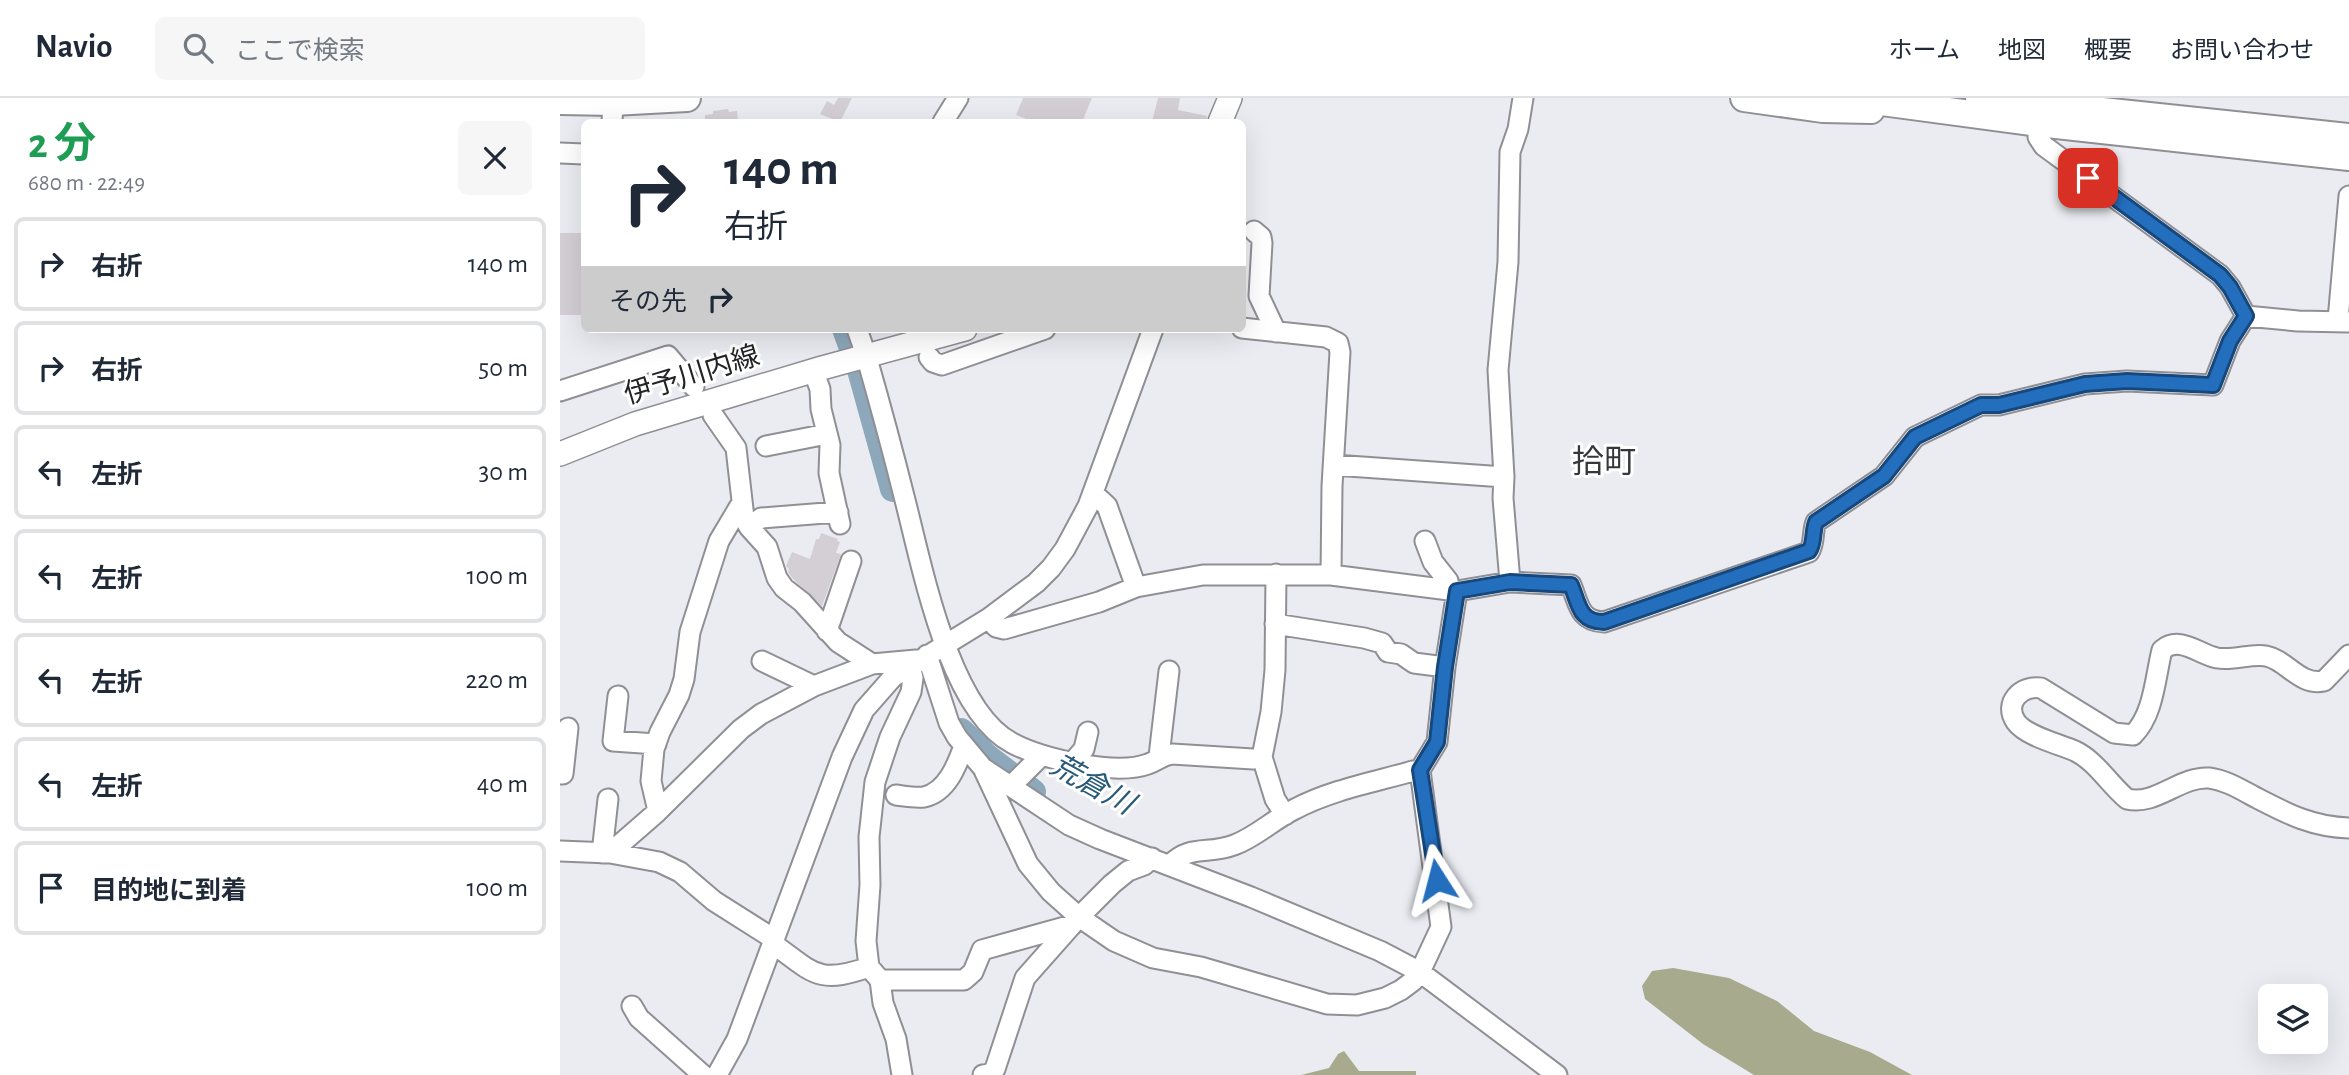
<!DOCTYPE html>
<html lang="ja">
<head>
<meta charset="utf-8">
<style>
  :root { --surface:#fff; --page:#f6f6f7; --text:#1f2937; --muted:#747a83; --line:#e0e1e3 }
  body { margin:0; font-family:"Alegreya Sans","Noto Sans JP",sans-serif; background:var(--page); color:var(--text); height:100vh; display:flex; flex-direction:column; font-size:26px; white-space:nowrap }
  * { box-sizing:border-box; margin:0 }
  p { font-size:23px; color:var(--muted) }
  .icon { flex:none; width:38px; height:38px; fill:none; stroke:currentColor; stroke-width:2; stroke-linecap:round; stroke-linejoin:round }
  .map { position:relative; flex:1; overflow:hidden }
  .drawer { display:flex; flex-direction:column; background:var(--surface); width:560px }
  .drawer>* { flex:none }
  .hud { position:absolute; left:21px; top:21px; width:665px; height:214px; border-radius:10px; box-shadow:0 7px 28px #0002; background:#fff; color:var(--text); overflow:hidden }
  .fabs { position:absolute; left:1698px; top:886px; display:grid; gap:14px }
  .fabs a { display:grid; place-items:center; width:70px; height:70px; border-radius:10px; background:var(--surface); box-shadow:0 7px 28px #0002; font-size:35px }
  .pin { position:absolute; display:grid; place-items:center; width:60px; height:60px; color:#fff; margin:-30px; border-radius:14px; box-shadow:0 4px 10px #0006 }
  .me { position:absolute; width:77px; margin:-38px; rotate:351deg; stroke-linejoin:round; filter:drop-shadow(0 0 5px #0008) }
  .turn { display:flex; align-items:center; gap:24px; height:147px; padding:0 28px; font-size:32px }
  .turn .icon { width:91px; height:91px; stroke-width:2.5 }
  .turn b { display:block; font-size:49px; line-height:60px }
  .then { display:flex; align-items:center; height:66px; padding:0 28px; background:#0003; gap:14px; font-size:26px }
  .round { display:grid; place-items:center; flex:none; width:74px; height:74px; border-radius:10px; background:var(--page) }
  .summary { display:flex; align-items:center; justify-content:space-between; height:119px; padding:0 28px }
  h1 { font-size:42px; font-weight:700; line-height:52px; color:#1e9e55 }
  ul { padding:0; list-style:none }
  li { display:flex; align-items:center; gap:21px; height:94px; margin:0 14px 10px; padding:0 14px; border:4px solid var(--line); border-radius:10px }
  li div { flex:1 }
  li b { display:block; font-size:26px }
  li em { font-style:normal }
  header { display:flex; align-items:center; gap:42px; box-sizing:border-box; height:98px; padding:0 35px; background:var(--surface); border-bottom:2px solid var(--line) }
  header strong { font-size:33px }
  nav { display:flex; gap:38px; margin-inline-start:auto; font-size:24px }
  .search { width:490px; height:63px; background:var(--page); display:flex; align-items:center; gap:18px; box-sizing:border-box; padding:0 24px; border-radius:10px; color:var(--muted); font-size:26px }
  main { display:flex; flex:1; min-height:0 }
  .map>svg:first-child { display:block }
</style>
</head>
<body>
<header>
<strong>Navio</strong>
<div class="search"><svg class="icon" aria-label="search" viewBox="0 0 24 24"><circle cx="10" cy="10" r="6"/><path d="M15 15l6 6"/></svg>ここで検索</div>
<nav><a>ホーム</a><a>地図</a><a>概要</a><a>お問い合わせ</a></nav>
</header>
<main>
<section class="drawer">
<div class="summary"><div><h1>2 分</h1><p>680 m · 22:49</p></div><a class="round"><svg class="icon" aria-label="close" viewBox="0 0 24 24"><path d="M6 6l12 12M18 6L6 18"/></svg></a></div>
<ul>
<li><svg class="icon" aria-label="right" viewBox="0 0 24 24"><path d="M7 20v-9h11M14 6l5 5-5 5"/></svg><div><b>右折</b></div><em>140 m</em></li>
<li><svg class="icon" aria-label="right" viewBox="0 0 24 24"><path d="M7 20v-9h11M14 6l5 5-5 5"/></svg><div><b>右折</b></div><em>50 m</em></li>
<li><svg class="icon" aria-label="left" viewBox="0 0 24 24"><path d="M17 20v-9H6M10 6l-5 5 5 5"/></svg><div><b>左折</b></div><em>30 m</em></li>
<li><svg class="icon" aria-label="left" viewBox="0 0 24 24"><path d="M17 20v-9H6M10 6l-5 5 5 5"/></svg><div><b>左折</b></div><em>100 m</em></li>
<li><svg class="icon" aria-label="left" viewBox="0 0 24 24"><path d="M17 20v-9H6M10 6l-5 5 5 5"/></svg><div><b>左折</b></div><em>220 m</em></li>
<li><svg class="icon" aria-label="left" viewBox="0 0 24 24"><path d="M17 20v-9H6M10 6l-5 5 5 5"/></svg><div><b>左折</b></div><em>40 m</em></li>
<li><svg class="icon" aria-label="arrive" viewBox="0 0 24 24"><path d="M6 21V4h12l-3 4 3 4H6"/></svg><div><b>目的地に到着</b></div><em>100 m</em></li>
</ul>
</section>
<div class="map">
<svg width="1789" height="977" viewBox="0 0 1789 977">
  <rect width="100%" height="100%" fill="#ebecf1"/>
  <path fill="#a8aa8d" d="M1113 870 1169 880 1217 903 1254 933 1310 954 1352 977H1194L1143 946 1085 901 1082 888 1092 873Z
    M784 953 799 973H856V977H741L769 970 778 956Z"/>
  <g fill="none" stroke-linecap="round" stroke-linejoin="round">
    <path stroke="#8ca8ba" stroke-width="26" d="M285 231 300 272 333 391
      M401 633 426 658 473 694"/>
  </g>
  <path fill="#d4cfd4" d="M278 0H292L280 24 260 16 267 3 274 7Z
    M463 0H532L522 24H474L456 17Z
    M598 0H620L618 12 647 18 646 24H592Z
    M168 11 169 14 177 13 178 24H145V17L153 16V13Z
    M0 135H24V217H0Z
    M261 435 278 441 277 443 280 444 276 455 281 456 262 508 233 481 228 474 229 471 226 468 232 454 250 461 256 441H259Z"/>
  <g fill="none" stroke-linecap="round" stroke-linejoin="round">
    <g stroke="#8f8f95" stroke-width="23">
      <path id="minor" d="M1479 13 1478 39 1484 48 1660 177 1670 189 1686 218
        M52 24 53 4
        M383 24 398 0
        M0 55 24 56
        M694 133 701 139 702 145 699 198 716 234
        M1686 218 1738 223 1788 224
        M1778 222 1789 98
        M682 230 766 239 778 245 780 254 772 388 771 477
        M297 231 306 257C320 306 333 354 345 402 362 468 389 612 452 645 482 661 556 678 588 666 597 663 601 658 612 656L693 661 702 659
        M369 259 373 264 382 267 485 231
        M253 272 260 291 261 311 270 347 269 375 280 426
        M0 293 108 258 134 289
        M153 317 176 350 184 420 189 429 207 449 217 480 224 490 242 504 278 544 312 566
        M206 348 267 336
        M774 367 944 379
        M533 395 547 408 576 489
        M189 429 201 420 278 414
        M865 443 873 464 888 483 889 492
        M716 476 715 572 711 614 702 659 715 701 725 717
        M950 484 943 400 944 379 938 272 948 164 950 54 958 31 963 0
        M429 520 436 529 444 531 539 504 576 489 643 477H771L897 493 950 484 1011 487C1019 506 1019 523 1044 524L1249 454C1255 445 1252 434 1256 424L1324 378 1355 339 1421 307H1439L1525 286 1567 283 1653 287 1670 243 1686 218
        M715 526 804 540 822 545 828 554 841 556 854 565 885 569
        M267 533 291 463
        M367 557 389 625 397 639 423 670 468 766 491 794 519 819 554 843 593 860 641 869 767 906 797 907 825 900 841 892 853 883 860 874 881 829 860 672 877 644 885 569 897 493
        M1789 557 1764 583C1739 588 1727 562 1706 558 1691 555 1675 563 1657 560 1638 556 1620 537 1602 552 1595 580 1594 616 1573 637L1554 635 1481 590C1461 587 1443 605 1456 624 1466 638 1499 646 1515 653 1536 663 1549 686 1567 701 1596 708 1620 678 1649 680 1665 682 1680 691 1693 698 1726 715 1751 729 1789 730
        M202 563 254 588
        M58 598 53 643 96 646
        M599 658 609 573
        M512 665 524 651 528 634
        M423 670 509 727 540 741 691 799 820 853 860 874 997 977
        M0 676H3L8 630
        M451 688 482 657
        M336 697C344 698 355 700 364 699 387 694 397 667 404 648
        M98 713 91 683 94 651 100 634 119 597 124 581 130 534 159 443 181 406
        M0 753 50 755 99 764 120 774 154 803 214 841
        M42 755 48 701
        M50 755 96 715 181 631 201 616 254 588 312 566 356 562
        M610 767C630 746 648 757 674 747 696 739 714 721 735 711 771 692 814 684 853 673L860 672
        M212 845C254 875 257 887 309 869
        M320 882H404L413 874 422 852 512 827
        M72 908 79 920 143 977
        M157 977 177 941 282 659 304 612 333 579 429 520 476 485 491 470 505 451 528 408 593 231
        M342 977 336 941 323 905 320 882 309 869 306 843 310 787 309 739 315 684 330 639 351 594 353 580 350 567
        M423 977 430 976 435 971 465 880 519 819 552 786 568 773 584 767 592 760"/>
    </g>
    <g stroke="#8f8f95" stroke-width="26">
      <path id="major" d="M660 24 670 0
        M0 356 75 326 262 270 405 231"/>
    </g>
    <g stroke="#8f8f95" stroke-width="30">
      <path id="highway" d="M1184 0 1263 11 1311 12
        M1292 0 1478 25 1789 59
        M1419 0 1789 39
        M0 3 53 4 127 0"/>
    </g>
    <use href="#minor" stroke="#fff" stroke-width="19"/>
    <use href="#major" stroke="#fff" stroke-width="23"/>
    <use href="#highway" stroke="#fff" stroke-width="26"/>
  </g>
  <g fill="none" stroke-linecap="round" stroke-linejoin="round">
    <g stroke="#17487c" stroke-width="18">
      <path id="route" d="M877 782 860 672 877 644 885 569 897 493 950 484 1011 487C1019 506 1019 524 1044 524L1249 453C1255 445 1252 434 1256 424L1324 378 1355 339 1421 307H1439L1525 286 1567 283 1653 287 1670 243 1686 218 1670 189 1660 177 1528 80"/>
    </g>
    <use href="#route" stroke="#246ebe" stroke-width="12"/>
  </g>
  <g text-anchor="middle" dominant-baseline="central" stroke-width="6" stroke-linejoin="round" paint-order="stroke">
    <g font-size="28" fill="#242426" stroke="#fff">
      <text transform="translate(132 278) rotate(-17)">伊予川内線</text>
    </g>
    <g font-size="30" font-style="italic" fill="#295a77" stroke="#fff">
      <text transform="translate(532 687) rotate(29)">荒倉川</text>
    </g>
    <g font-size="32" fill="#36373b" stroke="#fff">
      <text x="1044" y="364">拾町</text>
    </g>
  </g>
</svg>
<div class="fabs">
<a><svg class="icon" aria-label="layers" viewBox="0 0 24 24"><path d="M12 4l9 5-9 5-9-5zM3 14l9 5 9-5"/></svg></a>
</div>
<div class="pin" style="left:1528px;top:80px;background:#d93025"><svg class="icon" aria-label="arrive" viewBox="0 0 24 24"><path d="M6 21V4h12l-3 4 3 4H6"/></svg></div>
<svg class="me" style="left:877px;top:782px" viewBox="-20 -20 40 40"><path d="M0-17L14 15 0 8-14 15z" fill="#246ebe" stroke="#fff" stroke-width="4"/></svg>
<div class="hud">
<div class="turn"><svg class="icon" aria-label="right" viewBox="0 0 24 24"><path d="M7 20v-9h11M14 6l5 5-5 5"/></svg><div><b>140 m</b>右折</div></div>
<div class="then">その先<svg class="icon" aria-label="right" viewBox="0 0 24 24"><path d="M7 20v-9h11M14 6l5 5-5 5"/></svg></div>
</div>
</div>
</main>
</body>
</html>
